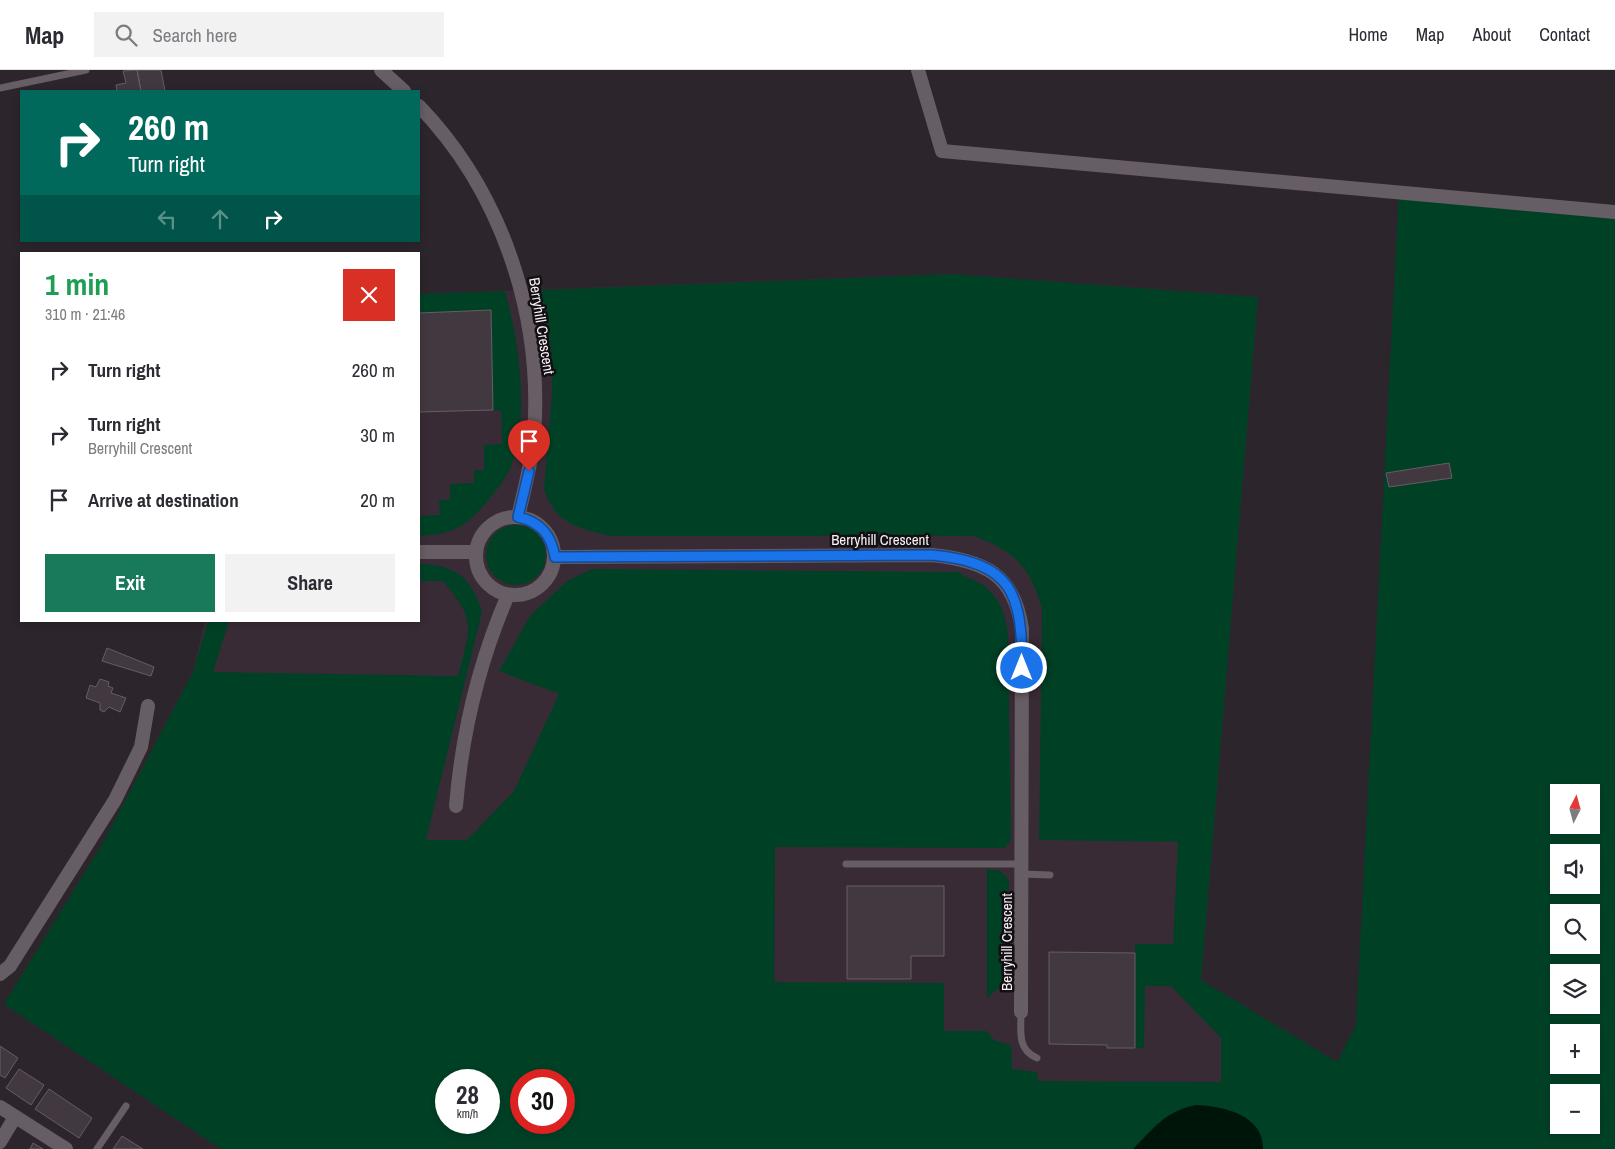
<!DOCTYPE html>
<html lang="en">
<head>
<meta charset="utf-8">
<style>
  :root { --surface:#fff; --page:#f2f2f3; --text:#2b2b33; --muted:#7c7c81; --line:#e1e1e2; --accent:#18795b }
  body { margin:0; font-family:"Archivo Narrow",sans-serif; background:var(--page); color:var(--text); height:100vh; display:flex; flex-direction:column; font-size:19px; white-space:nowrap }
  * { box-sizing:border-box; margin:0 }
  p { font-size:16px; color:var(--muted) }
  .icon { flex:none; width:28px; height:28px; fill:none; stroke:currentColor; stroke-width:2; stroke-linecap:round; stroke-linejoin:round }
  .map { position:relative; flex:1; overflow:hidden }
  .side { position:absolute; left:20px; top:182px; width:400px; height:370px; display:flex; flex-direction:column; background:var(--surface); border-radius:0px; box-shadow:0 2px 8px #0003 }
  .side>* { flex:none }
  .guide { position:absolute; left:20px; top:20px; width:400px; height:152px; border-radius:0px; box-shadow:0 2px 8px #0003; background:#00695c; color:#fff; overflow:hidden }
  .needle { width:32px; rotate:6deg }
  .buttons { position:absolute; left:1550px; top:714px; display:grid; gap:10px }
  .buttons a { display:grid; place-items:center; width:50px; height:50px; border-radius:0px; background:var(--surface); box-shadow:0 2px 8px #0003; font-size:25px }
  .speed { position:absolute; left:435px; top:999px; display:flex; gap:10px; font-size:25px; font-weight:700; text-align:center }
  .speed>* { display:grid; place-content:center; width:65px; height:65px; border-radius:50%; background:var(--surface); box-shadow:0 2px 8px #0003; line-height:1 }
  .speed small { font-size:12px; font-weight:400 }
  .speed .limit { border:8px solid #d22; background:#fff; color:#111 }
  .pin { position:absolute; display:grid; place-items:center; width:42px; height:42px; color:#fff; margin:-51px -21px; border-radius:50% 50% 50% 0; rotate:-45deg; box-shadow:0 0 5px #0007 }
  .pin .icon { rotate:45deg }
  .me { position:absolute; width:55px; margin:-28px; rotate:0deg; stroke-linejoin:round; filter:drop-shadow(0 0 4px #0008) }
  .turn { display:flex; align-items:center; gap:18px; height:105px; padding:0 25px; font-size:22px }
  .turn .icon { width:65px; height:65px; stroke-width:2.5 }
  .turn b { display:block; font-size:35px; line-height:42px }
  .lanes { display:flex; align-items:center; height:48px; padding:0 25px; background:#0003; justify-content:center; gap:25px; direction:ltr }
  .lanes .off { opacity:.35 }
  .round { display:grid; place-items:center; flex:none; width:52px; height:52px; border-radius:0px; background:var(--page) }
  .headline { display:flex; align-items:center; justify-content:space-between; height:85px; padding:0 25px }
  h1 { font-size:30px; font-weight:700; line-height:38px; color:#1e9e55 }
  .button { display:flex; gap:10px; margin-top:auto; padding:10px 25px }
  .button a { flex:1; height:58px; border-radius:0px; background:var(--accent); color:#fff; font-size:20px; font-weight:700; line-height:58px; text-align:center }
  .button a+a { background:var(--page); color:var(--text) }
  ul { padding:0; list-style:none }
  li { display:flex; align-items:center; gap:15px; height:65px; padding:0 25px }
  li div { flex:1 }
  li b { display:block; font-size:19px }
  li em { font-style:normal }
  header { display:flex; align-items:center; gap:30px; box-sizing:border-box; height:70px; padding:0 25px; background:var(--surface); border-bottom:1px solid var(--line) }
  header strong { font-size:24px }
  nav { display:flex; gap:28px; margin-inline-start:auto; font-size:18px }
  .search { width:350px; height:45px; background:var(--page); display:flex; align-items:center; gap:12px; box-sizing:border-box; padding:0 18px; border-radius:0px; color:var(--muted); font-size:19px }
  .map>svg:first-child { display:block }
</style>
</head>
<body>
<header>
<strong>Map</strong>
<div class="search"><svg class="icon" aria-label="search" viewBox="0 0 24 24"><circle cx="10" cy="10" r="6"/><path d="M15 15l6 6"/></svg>Search here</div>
<nav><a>Home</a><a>Map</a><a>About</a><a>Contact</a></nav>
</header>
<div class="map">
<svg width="1615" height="1079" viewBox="0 0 1615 1079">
  <rect width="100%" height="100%" fill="#2d252c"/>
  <path fill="#392b36" d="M952 204 1258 227 1201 910 1337 992 1294 1079 774 1013 775 769 104 771 193 602 205 551H419V224Z"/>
  <path fill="#004126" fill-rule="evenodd" d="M1399 119 1615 136V1079H221L4 934 104 771 193 602 208 551H229L213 602 458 606C470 558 477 551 443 511H419V494C454 495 472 506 482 542L426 770H467L514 721 559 624 499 601 530 546 567 511 592 499 959 502C965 508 973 509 980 513 1000 526 1004 541 1008 563L1011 770 1005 778 775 777 774 912 944 913V961H987L994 970 1011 975 1012 999 1037 1002 1038 1011 1221 1012V968L1171 916H1145L1144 978H1135V874H1173L1178 772 1039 770 1042 539C1031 497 1013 480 973 466H612C579 459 555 454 544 419L552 322 551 282 541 220 952 204 1258 227 1201 910 1337 992 1356 955ZM1559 722H1591V755H1559ZM1559 782H1591V815H1559ZM1559 842H1591V875H1559ZM1559 902H1591V935H1559ZM1559 962H1591V995H1559ZM446 1010H489V1052H446ZM521 1010H564V1052H521ZM1559 1022H1591V1055H1559Z
    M505 221C519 269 531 354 509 401 503 412 495 422 487 432 464 458 453 464 419 466V446L440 445 439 430H450V414L474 413V400H484V375L502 374 501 341 493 340 491 241 419 243V224Z
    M486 485a30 30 0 1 1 60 0a30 30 0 1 1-60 0Z
    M987 799 1001 801 1009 810 1006 912 987 928Z"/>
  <path fill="#001509" d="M1196 1035C1223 1036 1264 1045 1263 1079H1133C1154 1058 1165 1041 1196 1035Z"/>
  <path fill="#423940" stroke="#665c64" d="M137 0H161L165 21H141Z
    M137 0 141 21H117L116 15 126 13 123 1Z
    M491 240 493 340 419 342V243Z
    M1449 393 1452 408 1389 417 1386 403Z
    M107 578 154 597 151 606 102 591Z
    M100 609 109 612 108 616 113 618 111 623 126 628 120 642 109 637 104 642 100 640V633L86 628 90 615 96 617Z
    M847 816H944V886H911V909H847Z
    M1049 882 1135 883V978H1107V975L1049 974Z
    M0 976 18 988 5 1008 0 1005Z
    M19 999 44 1015 31 1035 6 1018Z
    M49 1019 92 1048 79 1068 35 1039Z
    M122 1066 143 1079H113Z
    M33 1073 43 1079H30Z"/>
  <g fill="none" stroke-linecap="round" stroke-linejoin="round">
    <path stroke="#675d64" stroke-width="7" d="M0 18 86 0
      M846 794H1022
      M1022 804 1050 805
      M1021 942C1021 961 1017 980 1037 988
      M97 1079 126 1036"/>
    <path stroke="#675d64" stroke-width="14" d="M381 0 404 21
      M918 0 942 81 1615 142
      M419 36C502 122 543 246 534 365 532 393 524 420 518 447
      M476 486a39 39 0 1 1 78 0a39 39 0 1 1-78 0Z
      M419 482H476
      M555 487 932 485C984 491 1014 503 1022 559L1021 942
      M456 736C462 663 479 592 508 525
      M0 904 10 896 115 730 141 677 148 636
      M0 1037 66 1079
      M0 1072 15 1047"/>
  </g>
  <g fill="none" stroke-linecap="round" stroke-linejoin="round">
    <g stroke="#114b97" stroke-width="12">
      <path id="route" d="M529 401 518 447C540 452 551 464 555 487L932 485C1013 493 1022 523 1022 598"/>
    </g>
    <use href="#route" stroke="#1a73e8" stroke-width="9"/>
  </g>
  <g text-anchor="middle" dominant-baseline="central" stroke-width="5" stroke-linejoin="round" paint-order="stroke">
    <g font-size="15" fill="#f8f2f6" stroke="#130f12">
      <text transform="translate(542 256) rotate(81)">Berryhill Crescent</text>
      <text x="880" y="469">Berryhill Crescent</text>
      <text transform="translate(1006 872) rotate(-90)">Berryhill Crescent</text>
    </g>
  </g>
</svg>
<div class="buttons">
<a><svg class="needle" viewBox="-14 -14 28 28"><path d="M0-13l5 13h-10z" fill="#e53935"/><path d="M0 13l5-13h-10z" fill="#7c7c81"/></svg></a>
<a><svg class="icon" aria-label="sound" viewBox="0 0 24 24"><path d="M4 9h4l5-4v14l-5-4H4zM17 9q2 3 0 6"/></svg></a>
<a><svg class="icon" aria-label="search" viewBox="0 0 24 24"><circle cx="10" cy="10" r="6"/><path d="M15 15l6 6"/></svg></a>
<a><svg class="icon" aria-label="layers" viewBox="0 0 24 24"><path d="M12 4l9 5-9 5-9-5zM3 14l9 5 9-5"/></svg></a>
<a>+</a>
<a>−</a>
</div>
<div class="speed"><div>28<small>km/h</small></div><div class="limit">30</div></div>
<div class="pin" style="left:529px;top:401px;background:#d93025"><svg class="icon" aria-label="arrive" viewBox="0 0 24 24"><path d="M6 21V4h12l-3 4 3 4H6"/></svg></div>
<svg class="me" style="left:1022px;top:598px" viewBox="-20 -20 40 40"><circle r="17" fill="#1a73e8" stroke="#fff" stroke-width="3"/><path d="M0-11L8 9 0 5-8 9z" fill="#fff"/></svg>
<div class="guide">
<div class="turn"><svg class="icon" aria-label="right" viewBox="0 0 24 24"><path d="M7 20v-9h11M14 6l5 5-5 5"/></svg><div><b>260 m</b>Turn right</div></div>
<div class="lanes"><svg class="icon off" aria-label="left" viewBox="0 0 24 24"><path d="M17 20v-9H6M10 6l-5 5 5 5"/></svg><svg class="icon off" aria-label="ahead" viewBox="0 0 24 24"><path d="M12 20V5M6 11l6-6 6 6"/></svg><svg class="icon" aria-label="right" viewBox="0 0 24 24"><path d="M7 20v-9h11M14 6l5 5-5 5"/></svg></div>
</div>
<section class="side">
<div class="headline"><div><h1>1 min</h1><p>310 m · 21:46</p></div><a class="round" style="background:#d93025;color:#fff"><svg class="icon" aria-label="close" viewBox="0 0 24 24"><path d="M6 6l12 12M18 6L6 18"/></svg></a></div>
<ul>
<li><svg class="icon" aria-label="right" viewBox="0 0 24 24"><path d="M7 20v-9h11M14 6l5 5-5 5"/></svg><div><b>Turn right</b></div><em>260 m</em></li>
<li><svg class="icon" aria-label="right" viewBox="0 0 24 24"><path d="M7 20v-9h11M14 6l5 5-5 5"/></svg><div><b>Turn right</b><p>Berryhill Crescent</p></div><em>30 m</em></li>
<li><svg class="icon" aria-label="arrive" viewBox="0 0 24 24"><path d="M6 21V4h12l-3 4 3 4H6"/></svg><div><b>Arrive at destination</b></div><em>20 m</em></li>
</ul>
<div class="button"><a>Exit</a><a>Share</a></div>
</section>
</div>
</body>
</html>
